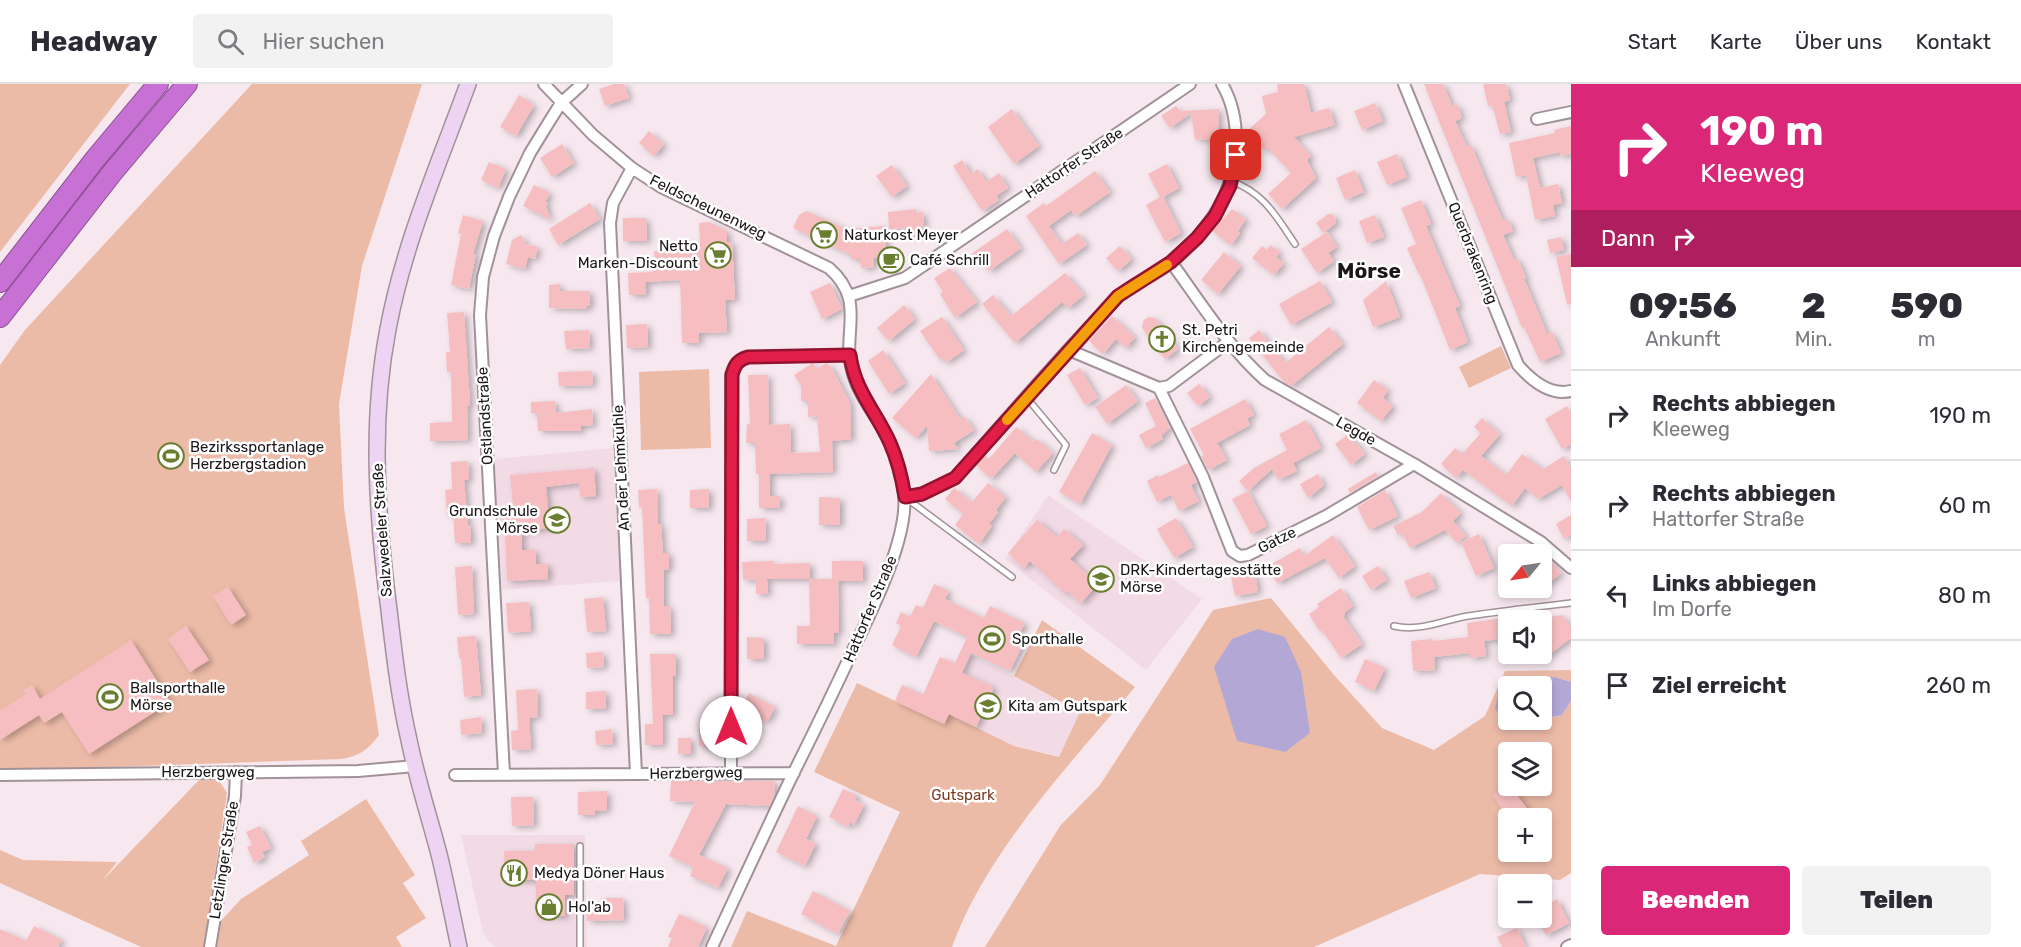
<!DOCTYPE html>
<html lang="de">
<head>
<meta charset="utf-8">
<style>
  :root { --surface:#fff; --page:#f2f2f3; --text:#2b2b33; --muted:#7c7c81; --line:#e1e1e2; --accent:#db2777 }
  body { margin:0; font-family:Rubik,sans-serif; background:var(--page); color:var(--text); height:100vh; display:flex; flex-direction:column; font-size:22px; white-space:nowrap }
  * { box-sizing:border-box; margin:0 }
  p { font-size:20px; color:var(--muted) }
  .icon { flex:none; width:33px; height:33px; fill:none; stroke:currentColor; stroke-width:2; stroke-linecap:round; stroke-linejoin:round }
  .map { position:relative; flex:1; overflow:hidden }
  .drawer { display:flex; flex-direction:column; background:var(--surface); width:450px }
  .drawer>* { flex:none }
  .guide { background:#db2777; color:#fff; overflow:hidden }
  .needle { width:39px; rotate:240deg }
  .buttons { position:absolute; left:1498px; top:460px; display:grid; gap:12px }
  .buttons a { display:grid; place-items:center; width:54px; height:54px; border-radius:6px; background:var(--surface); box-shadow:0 3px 9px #0003; font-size:30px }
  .pin { position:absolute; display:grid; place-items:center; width:51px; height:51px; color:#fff; margin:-26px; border-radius:12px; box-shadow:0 3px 9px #0006 }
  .me { position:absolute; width:66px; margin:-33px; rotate:0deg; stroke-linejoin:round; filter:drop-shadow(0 0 4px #0008) }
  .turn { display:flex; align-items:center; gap:21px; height:126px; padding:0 30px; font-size:27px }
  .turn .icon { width:78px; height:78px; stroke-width:2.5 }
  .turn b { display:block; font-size:42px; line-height:51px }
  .then { display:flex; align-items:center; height:57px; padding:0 30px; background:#0003; gap:12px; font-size:22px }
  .eta { display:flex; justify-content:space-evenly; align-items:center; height:102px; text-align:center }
  .eta b { font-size:36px; font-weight:800; line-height:42px }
  .cta { display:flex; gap:12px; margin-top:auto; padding:12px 30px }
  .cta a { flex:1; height:69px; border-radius:6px; background:var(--accent); color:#fff; font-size:24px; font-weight:800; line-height:69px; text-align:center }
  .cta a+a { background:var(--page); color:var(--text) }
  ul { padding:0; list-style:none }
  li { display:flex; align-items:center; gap:18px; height:90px; padding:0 30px; border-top:2px solid var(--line) }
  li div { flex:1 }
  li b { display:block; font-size:22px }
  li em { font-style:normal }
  header { display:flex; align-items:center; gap:36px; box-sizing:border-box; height:84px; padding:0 30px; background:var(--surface); border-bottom:2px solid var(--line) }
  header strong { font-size:28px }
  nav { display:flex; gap:33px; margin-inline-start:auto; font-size:21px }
  .search { width:420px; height:54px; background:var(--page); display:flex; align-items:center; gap:15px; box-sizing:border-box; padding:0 21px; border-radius:6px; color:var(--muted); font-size:22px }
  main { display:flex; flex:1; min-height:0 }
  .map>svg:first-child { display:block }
</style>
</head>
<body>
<header>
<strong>Headway</strong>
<div class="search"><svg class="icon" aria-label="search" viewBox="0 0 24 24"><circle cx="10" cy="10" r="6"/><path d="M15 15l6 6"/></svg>Hier suchen</div>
<nav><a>Start</a><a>Karte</a><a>Über uns</a><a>Kontakt</a></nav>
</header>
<main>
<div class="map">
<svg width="1571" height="863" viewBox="0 0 1571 863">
  <defs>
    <filter id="shadow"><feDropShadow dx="4" dy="2.5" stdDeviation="3" flood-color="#0004"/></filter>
  </defs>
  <rect width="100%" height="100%" fill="#f7e8ef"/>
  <path fill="#f3dbe6" d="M613 364 620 497 502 506 494 375Z
    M1048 411 1202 515 1146 586 1005 475Z
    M964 569 1014 592 1080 628 1060 673 1014 662 949 630 944 640 895 617 902 601 923 610 940 573 960 581Z
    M461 751H585L587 863H496L489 858 483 849Z"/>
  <path fill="#ecbba8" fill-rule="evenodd" d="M0 0H130L0 168Z
    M252 0H422L362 182 339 320 344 424 379 651C368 666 359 672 342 675L0 687V281L25 246Z
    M1501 262 1511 284 1469 304 1459 283Z
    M709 285 711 364 641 366 639 288Z
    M1271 514 1334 591 1382 644 1434 666 1485 632 1505 587 1571 586V598L1555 593 1517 599 1498 611 1504 635 1509 636H1542L1562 631 1571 617V789L1560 796 1480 790 1314 863H985L1060 742 1100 701 1213 526ZM1509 669H1542V702H1509ZM1509 735H1542V768H1509Z
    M1042 536 1135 603C1071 679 986 768 952 863H731L747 827 836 862 900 728 814 688 857 599 944 640 949 630 1014 662 1059 673 1080 628 1014 592Z
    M218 695 227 709 205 854 241 815 309 771 301 757 366 715 415 791 403 799 426 834 396 853 402 863H141L0 799V766L23 776 117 778 102 797 199 696Z"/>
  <path fill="#b3a8d5" d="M1258 545 1285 553 1301 588 1310 649 1285 668 1237 657 1214 583 1232 555Z
    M1555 593 1571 598V617L1562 631 1542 635V603H1511L1517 599Z
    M1509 604V635H1504L1495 625 1498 611Z"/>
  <path fill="#f6bec0" filter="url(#shadow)" d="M614 0H624L629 14 605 22 599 5Z
    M1277 0H1304L1311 29 1329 24 1335 41 1294 53 1311 72 1307 76 1316 94 1282 125 1268 110 1291 89 1268 64 1265 67 1247 47 1266 30 1262 12 1278 8Z
    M1424 0H1443L1452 22 1457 20 1462 34 1455 37 1467 63 1471 61 1503 137 1508 135 1513 147 1503 151 1514 176 1517 174 1526 194 1524 195 1547 250 1552 248 1561 269 1540 278 1524 243 1522 244Z
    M1483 0H1506L1510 16 1504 18 1511 48 1500 50 1492 21 1488 22Z
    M519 11 534 21 516 52 500 43Z
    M1375 19 1383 37 1362 46 1354 27Z
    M1176 22 1180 27 1219 25 1218 55 1195 56 1191 29 1170 44 1161 32Z
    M1012 25 1039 62 1014 80 988 43Z
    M1571 42V70L1561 72 1560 68 1533 74 1540 104 1558 100 1562 119 1553 121 1555 132 1535 136 1526 91 1516 93 1509 59 1555 49 1554 46Z
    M649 47 664 60 654 72 639 59Z
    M562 60 574 79 552 93 540 74Z
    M1397 70 1407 93 1387 101 1377 78Z
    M962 76 971 90 978 85 986 98 999 89 1008 104 996 112 999 116 982 127 953 82Z
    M489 78 506 85 498 104 481 96Z
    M1167 80 1179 104 1163 113 1181 149 1165 158 1146 121 1160 113 1148 90Z
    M892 81 907 102 892 113 876 92Z
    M1355 86 1364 108 1345 116 1336 94Z
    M1095 87 1110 108 1076 132 1071 126 1049 142 1062 160 1078 149 1087 161 1059 180 1026 132 1044 119 1046 122Z
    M534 101 550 109 545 118 548 119 546 123 551 136 523 122Z
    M1421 116 1431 140 1426 142 1460 222 1455 224 1468 258 1450 266 1420 190 1419 191 1407 164 1416 160 1401 124Z
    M590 119 600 135 558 161 549 145Z
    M916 125V129L923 128 924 143H917L918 151 906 152V144L889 145 888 128Z
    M1232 125 1246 135 1238 147 1240 149 1231 161 1212 147Z
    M806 127 847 145 885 142 886 172 873 174 874 183 861 184 860 175H851V171L793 144 799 131Z
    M1328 130H1332L1336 135V139L1323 149 1316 139Z
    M463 131 483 137 473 170H476L469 205 451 201 461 150 458 149Z
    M1375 131 1384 153 1367 159 1359 137Z
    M623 134H646L647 157H623Z
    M709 138 727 147V158H732L735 216H725L727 248 699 249V259H682L680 196 646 198V211H629L628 189 652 188 651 182H655L654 167 678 166V160H700L699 139Z
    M1007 145 1021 164 989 187 982 177 978 180 971 170Z
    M1327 148 1337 163 1328 169 1334 177 1317 189 1301 165Z
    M521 151 526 160 538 163 535 175 528 173 525 185 506 180 512 156Z
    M1561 153 1564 166 1550 169 1547 156Z
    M1270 161 1280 168 1276 173 1284 179 1274 191 1252 174 1262 162 1267 166Z
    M1120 162 1132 175 1118 187 1106 174Z
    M1224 168 1241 182 1218 210 1201 196Z
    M1571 170V220H1567L1556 173Z
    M950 184 977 218 955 234 940 210 943 208 934 194Z
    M1065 189 1084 211 1068 224 1062 218 1015 259 982 220 993 211 1011 232Z
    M1320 197 1332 218 1291 241 1279 220Z
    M1386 197 1400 233 1373 243 1363 216Z
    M830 199 842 225 822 235 810 208Z
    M560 200V207H590V222H587V225L549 224V201Z
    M904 221 915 235 889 257 877 244Z
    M464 228 469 304 470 322H467L468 356 430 357V339L452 338 451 288H447L446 268H450L447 229Z
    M1112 232 1135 253 1126 264 1116 255 1103 270 1089 257Z
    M942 233 964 266 947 278 943 274 940 276 920 247Z
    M1148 233 1155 234 1178 265 1165 275 1142 244 1143 237Z
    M647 240 648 263 627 264 626 241Z
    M1329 243 1343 260 1291 302 1284 298 1249 254 1259 246 1285 279Z
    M589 246 590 264 566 265 564 247Z
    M883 266 905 299 889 310 868 277Z
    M813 279 817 285 826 279 831 283 850 319 851 355 832 357 833 388 770 390V412H780V424H759V390H756L755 359H746L747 340H750L748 291H768L769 341 790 340 791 369 820 368 817 332 808 333V317H801V302L794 291Z
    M1080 284 1098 314 1085 321 1067 291Z
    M592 287 593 301 559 302 558 288Z
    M931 290 960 335 964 332 974 346 954 359 958 365 929 367 927 342 916 354 892 334Z
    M1374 296 1388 306 1383 314 1393 322 1381 337 1357 319Z
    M1199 300 1210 313 1198 322 1187 309Z
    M1126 301 1138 317 1107 340 1095 323Z
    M1155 314 1170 344 1161 352 1163 355 1146 364 1139 351 1156 342 1145 319Z
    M1245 315 1254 331 1247 334 1250 341 1217 359 1227 376 1208 386 1201 372 1204 371 1190 345Z
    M555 317 556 329 592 325 593 341 581 342V347H538L537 329H531V318Z
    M1567 322 1571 330V360L1562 365 1545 335Z
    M1482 334 1500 350 1481 372 1506 391 1522 370 1543 385 1564 372 1571 384V418L1562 401 1538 415 1525 404 1512 422 1463 386 1456 394 1441 380 1455 364 1462 370 1481 349 1474 343Z
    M1306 336 1321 364 1293 379 1297 387 1278 396 1272 385 1248 407 1239 397 1254 384 1287 366 1279 350Z
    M1016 343 1034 358 1037 355 1053 369 1036 388 1015 369 991 395 976 381 985 371 989 375Z
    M1092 349 1112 361 1080 420 1059 408Z
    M1347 351 1351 353 1365 370 1351 381 1335 360Z
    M468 377 469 396H464L468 441H470L471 459H455L453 430 447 431 445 406 452 405 451 378Z
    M1188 379 1197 398 1191 401 1199 417 1179 427 1171 411 1157 418 1147 397 1158 391 1159 393Z
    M594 384 596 412 580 413 579 399 546 403 550 444 522 447V466H535L536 480H548V495L507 497 505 448H503L502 431H514L510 391Z
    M1376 388 1378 392 1350 409 1348 405Z
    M1318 390 1324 401 1308 414 1300 400Z
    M988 399 1006 413 996 426 998 428 989 440 992 442 979 460 955 441 963 430 945 415 954 404 972 418Z
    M657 405 658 440H661L663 469H669V485L664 486V522H670L671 550H650L649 514H646L642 423H639L638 406Z
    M709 405V424H690V406Z
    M1385 406 1398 432 1369 446 1357 423Z
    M1248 407 1267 442 1251 450 1232 415Z
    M1441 409 1461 429 1453 437 1466 452 1457 459 1445 446 1410 464 1402 449 1398 451 1393 442 1422 428Z
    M819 413 840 414V441H819Z
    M1571 431V451L1564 455 1556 440Z
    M765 434 766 457H747V435Z
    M1176 434 1193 463 1174 474 1157 445Z
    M1037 436 1057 453 1064 445 1083 461 1070 475 1098 500 1081 519 1067 507 1065 509 1030 477 1024 484 1008 469Z
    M1479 450 1494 484 1476 492 1461 458Z
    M1333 451 1355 482 1339 494 1325 474 1277 499 1268 482 1300 464 1304 472Z
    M1547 473 1561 489 1542 505V477Z
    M773 477V480L810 479V495H832V477H863V497H838L839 549H834V560H797V542H810L809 495H767L768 510H756V495L743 496 742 478Z
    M472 482 474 530 458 531 455 483Z
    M1378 482 1387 496 1371 506 1362 492Z
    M1429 488 1436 504 1411 514 1404 497Z
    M1255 489 1258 508 1235 512 1231 493Z
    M934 500 949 507 945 515 984 534 990 522 1025 539 1016 556 1023 560 1010 587 971 569 962 589 994 603 976 643 949 630 944 640 895 617 902 601 923 611 940 573 955 579 967 553 934 537 916 573 892 561 901 542 896 539 901 528 910 533 916 521 923 524Z
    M228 503 246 531 231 541 213 512Z
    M1341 504 1353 522 1344 529 1345 531 1343 532 1362 560 1341 574 1322 546 1320 548 1309 530 1319 523 1317 520Z
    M603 513 606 547 587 548 584 515Z
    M529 518 531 547 508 549 506 519Z
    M1562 531 1571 544V554L1542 576V534Z
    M1503 534 1506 554 1484 557 1486 572 1470 574V569L1434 573 1435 586 1413 587 1411 557 1432 555 1433 557 1468 553 1467 539Z
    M186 542 209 576 190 588 168 555Z
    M476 552 481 611 464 613 461 574H459L457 553Z
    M747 553 764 554V575H747Z
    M131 556 170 618 89 670 62 628 44 639 39 631 0 656V627L26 610 23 607 32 601 40 615Z
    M603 568 604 583 587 584 586 569Z
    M650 570H676V592H673V631H663V661H645V640H653Z
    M1365 575 1385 584 1374 607 1355 598Z
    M537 605 538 633 529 634 531 665 512 666 511 647 518 646 516 606Z
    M606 607V625H586V608Z
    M749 609 775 623 767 638 741 623Z
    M481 633 482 649 461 651 460 636Z
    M699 642H722V662H699Z
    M612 645 613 660 596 661 595 647Z
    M678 654H691V670H678Z
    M671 697H775L774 712 770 722 726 720 699 771 728 784 718 804 690 792 693 783 669 772 695 718 670 717Z
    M1509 700 1528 726 1509 736 1493 711Z
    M843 705 857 711 855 716 864 721 854 741 850 738 848 743 829 733Z
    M607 707V727H595V731H578V708Z
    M511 713H533L534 741 512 742Z
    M798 722 817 732 806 755 816 759 805 782 776 768Z
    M260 742 271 764 262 768 265 773 254 779 247 763 252 761 246 748Z
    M535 760H574V811H565V832H536V796H505L504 767H535Z
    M813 807 850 827 838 850 801 830Z
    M601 814H623L624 836 587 837 586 822H601Z
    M1557 815 1569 839 1546 851 1537 834H1542V823Z
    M679 830 707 843 698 863H668L672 854 668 853Z
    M34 842 62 856 58 863H0V845L26 857Z
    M1517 844 1526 863H1502L1497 853Z"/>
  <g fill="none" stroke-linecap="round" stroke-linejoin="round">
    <g stroke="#a09298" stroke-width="8">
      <path id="lane" d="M1231 97C1264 109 1276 132 1295 160
        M1027 314 1066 361 1054 386
        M906 414 1012 493
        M1394 542C1420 548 1443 536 1468 532 1502 527 1537 523 1571 519
        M580 863V762"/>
    </g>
    <g stroke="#a09298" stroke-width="14">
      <path id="street" d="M544 0 593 51 632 84 661 103 829 184C868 218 840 250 853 290 860 314 879 335 890 358 897 374 902 392 904 410 909 454 871 528 852 568 833 609 813 650 793 690 765 748 739 805 712 863
        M1404 0 1518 281C1531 296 1549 312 1571 307
        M1537 35 1571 28
        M632 84 613 119 610 139 636 690
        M1171 178C1201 219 1228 263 1265 296L1414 380 1541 458 1571 484
        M849 212 905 194 1190 0
        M1069 266 1159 304 1169 302 1228 258
        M1159 304 1203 393 1232 467 1240 472 1248 471 1326 432 1414 380
        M905 413 922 410 955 394C1008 334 1060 272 1116 215 1132 198 1156 192 1173 177 1210 144 1236 108 1236 56 1236 37 1232 17 1222 0
        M731 688V291C735 280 738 276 748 273L850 271
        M504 690 480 231 483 193 494 152 509 113 530 69 549 38 561 19 582 0
        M0 691 358 687 415 682
        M455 691 794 689
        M210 863 235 712 236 688
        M1567 863 1571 861"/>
    </g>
    <g stroke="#a09298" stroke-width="18">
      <path id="secondary" d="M459 863C453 834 447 804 440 774 430 735 417 696 409 656 399 613 394 569 389 526 377 433 370 338 388 245 404 159 438 82 468 0"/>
    </g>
    <g stroke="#8b5192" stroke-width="22">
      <path id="highway" d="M0 198 96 74 158 0
        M0 233 112 89 187 0"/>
    </g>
    <use href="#lane" stroke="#fff" stroke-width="5"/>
    <use href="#street" stroke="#fff" stroke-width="10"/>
    <use href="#secondary" stroke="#eed4f2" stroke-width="15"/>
    <use href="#highway" stroke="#c871d4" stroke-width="20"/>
  </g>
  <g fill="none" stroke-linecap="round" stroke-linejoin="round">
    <g stroke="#92132f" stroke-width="15">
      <path id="route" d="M731 643 732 291C735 280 738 276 748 273L850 271C855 308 876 327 890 359 898 377 902 394 905 413L922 410 955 394 1118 212 1171 178 1197 154 1215 132 1230 102 1236 71"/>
    </g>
    <use href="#route" stroke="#e11d48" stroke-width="10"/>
    <path stroke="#f59e0b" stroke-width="10" d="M1007 336 1118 212 1167 181"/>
  </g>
  <defs>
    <g id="supermarket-ring" transform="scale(1.35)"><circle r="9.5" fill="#fff" stroke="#697e2f" stroke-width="1.5"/><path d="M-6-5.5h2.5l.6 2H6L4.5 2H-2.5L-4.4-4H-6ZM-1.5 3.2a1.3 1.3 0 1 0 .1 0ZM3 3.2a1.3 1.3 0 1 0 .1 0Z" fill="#697e2f"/></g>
    <g id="cafe-ring" transform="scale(1.35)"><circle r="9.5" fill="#fff" stroke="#697e2f" stroke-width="1.5"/><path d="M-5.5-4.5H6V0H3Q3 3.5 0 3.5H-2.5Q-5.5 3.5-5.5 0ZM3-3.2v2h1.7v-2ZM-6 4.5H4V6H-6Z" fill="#697e2f"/></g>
    <g id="church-ring" transform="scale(1.35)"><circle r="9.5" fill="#fff" stroke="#697e2f" stroke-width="1.5"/><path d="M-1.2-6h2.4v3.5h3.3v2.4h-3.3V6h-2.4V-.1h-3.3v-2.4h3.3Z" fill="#697e2f"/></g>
    <g id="stadium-ring" transform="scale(1.35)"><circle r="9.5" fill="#fff" stroke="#697e2f" stroke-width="1.5"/><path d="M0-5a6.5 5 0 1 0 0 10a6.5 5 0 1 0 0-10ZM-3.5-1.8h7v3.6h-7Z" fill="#697e2f"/></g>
    <g id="school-ring" transform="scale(1.35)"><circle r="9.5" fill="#fff" stroke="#697e2f" stroke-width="1.5"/><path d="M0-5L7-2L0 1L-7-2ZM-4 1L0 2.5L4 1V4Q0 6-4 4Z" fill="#697e2f"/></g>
    <g id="restaurant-ring" transform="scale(1.35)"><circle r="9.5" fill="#fff" stroke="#697e2f" stroke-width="1.5"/><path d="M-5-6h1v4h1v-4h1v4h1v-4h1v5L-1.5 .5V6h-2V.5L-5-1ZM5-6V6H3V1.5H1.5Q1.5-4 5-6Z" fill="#697e2f"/></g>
    <g id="shop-ring" transform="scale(1.35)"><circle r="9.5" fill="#fff" stroke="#697e2f" stroke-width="1.5"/><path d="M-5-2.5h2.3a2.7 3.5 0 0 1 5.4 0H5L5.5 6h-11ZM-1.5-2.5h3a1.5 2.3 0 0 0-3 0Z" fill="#697e2f"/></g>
  </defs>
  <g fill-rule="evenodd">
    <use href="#supermarket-ring" x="824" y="151"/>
    <use href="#supermarket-ring" x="718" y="171"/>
    <use href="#cafe-ring" x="891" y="176"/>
    <use href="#church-ring" x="1162" y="255"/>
    <use href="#stadium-ring" x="171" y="372"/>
    <use href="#school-ring" x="557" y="436"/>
    <use href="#school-ring" x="1101" y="495"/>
    <use href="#stadium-ring" x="992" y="555"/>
    <use href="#stadium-ring" x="110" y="613"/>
    <use href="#school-ring" x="988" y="622"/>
    <use href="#restaurant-ring" x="514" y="789"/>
    <use href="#shop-ring" x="549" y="823"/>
  </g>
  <g text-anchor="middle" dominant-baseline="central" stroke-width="5" stroke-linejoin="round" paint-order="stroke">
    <g font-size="15" fill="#1b1618" stroke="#fff">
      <text transform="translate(1074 79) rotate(-34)">Hattorfer Straße</text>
      <text transform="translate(708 123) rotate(26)">Feldscheunenweg</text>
      <text transform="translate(1473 169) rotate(68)">Querbrakenring</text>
      <text transform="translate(485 332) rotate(-93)">Ostlandstraße</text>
      <text transform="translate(1356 347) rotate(29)">Legde</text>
      <text transform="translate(621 384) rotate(-93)">An der Lehmkuhle</text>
      <text transform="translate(382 446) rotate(-94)">Salzwedeler Straße</text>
      <text transform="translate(1277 456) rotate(-27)">Gatze</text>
      <text transform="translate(870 525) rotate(-67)">Hattorfer Straße</text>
      <text x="208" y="688">Herzbergweg</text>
      <text transform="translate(696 689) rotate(-1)">Herzbergweg</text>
      <text transform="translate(224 776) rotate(-81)">Letzlinger Straße</text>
    </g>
    <g font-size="15" fill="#1b1618" stroke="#fff" text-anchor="start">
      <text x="844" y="151">Naturkost Meyer</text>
      <text x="698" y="162" text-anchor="end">Netto<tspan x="698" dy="17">Marken-Discount</tspan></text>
      <text x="910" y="176">Café Schrill</text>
      <text x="1182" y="246">St. Petri<tspan x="1182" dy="17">Kirchengemeinde</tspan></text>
      <text x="190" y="363">Bezirkssportanlage<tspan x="190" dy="17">Herzbergstadion</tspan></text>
      <text x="538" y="427" text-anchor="end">Grundschule<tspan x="538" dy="17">Mörse</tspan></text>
      <text x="1120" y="486">DRK-Kindertagesstätte<tspan x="1120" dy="17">Mörse</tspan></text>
      <text x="1012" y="555">Sporthalle</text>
      <text x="130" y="604">Ballsporthalle<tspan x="130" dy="17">Mörse</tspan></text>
      <text x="1008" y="622">Kita am Gutspark</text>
      <text x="534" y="789">Medya Döner Haus</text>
      <text x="568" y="823">Hol'ab</text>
    </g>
    <g font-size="15" fill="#7d3e24" stroke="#fff">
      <text x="963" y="711">Gutspark</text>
    </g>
    <g font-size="21" font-weight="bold" fill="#1b1618" stroke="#fff">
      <text x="1369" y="186">Mörse</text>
    </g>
  </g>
</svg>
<div class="buttons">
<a><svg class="needle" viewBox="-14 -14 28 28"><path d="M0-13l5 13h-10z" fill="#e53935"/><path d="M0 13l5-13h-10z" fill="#7c7c81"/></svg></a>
<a><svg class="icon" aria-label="sound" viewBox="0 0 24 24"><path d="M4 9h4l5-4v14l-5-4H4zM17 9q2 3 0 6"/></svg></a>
<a><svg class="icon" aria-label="search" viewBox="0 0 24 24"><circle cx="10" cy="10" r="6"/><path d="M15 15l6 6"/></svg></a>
<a><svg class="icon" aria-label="layers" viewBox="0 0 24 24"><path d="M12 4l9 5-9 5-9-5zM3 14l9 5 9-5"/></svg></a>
<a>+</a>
<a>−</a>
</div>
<div class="pin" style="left:1236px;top:71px;background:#d93025"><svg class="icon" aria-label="arrive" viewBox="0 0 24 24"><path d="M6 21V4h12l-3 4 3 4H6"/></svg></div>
<svg class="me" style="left:731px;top:643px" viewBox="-20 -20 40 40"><circle r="19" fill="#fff"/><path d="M0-13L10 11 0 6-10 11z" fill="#e11d48"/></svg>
</div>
<section class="drawer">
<div class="guide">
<div class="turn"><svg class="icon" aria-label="right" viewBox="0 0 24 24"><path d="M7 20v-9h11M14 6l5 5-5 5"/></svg><div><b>190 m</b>Kleeweg</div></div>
<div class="then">Dann<svg class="icon" aria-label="right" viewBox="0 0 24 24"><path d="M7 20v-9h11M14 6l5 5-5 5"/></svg></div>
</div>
<div class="eta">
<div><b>09:56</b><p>Ankunft</p></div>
<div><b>2</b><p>Min.</p></div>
<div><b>590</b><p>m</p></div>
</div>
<ul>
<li><svg class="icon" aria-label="right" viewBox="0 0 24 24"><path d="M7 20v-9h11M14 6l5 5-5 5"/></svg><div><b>Rechts abbiegen</b><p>Kleeweg</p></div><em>190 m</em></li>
<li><svg class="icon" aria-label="right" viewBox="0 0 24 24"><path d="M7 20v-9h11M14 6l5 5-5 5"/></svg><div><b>Rechts abbiegen</b><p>Hattorfer Straße</p></div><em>60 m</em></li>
<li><svg class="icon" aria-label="left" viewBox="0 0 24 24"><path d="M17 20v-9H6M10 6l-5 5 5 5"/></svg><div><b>Links abbiegen</b><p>Im Dorfe</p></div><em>80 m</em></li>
<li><svg class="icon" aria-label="arrive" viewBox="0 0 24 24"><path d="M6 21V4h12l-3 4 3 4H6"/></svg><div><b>Ziel erreicht</b></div><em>260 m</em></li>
</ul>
<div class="cta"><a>Beenden</a><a>Teilen</a></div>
</section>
</main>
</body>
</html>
